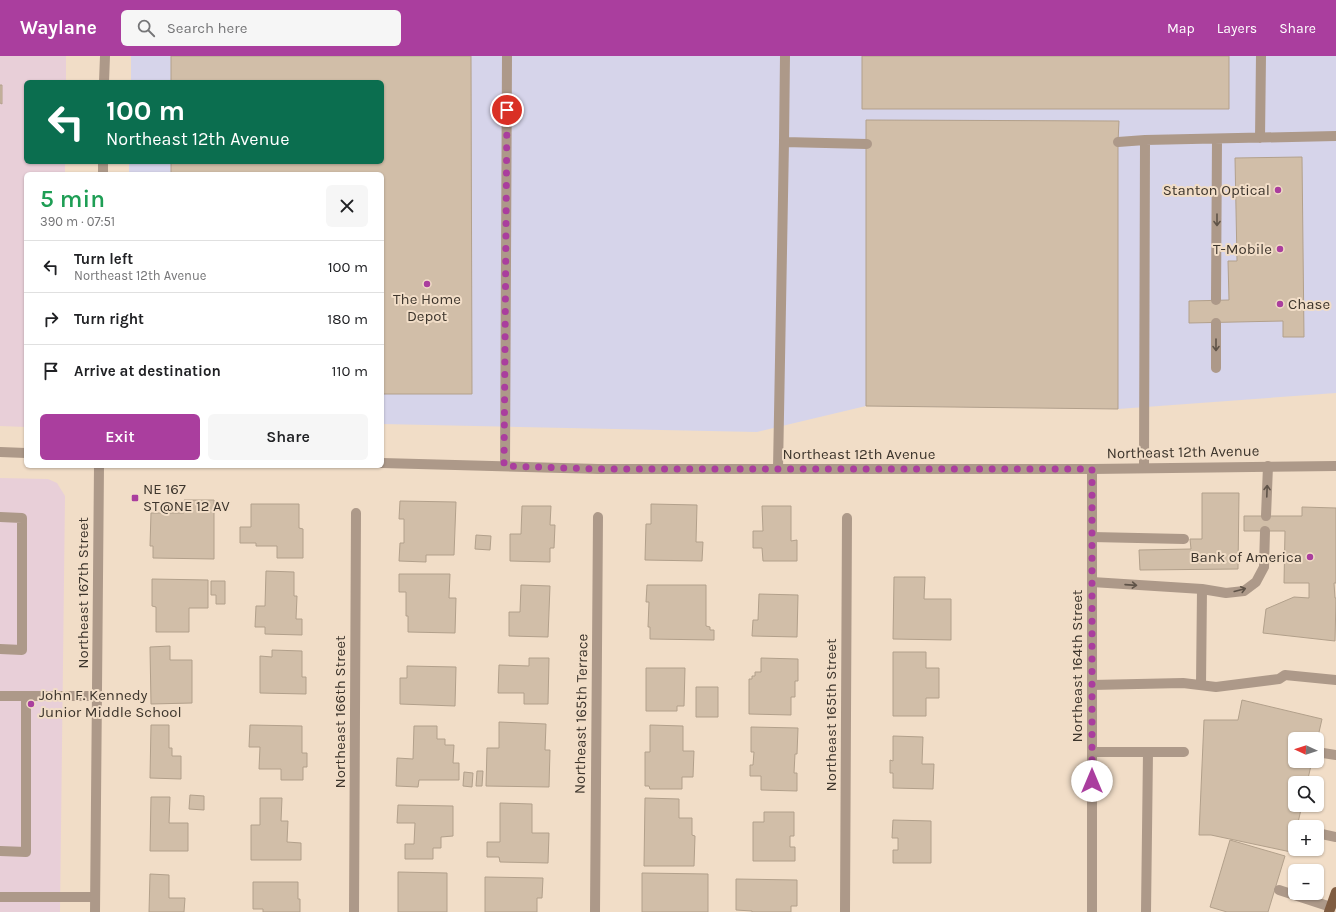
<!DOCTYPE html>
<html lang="en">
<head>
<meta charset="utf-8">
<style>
  :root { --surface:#fff; --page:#f6f6f6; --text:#202124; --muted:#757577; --line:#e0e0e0; --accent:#aa3e9e }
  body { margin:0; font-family:Karla,sans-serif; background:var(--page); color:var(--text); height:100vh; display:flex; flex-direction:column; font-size:15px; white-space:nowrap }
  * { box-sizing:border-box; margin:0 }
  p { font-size:13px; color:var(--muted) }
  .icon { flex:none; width:22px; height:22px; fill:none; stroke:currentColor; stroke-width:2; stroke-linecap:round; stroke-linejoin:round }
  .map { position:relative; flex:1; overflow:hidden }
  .panel { position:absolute; left:24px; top:116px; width:360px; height:296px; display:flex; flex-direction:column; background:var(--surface); border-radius:6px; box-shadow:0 1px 3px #0004 }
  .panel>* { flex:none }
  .hud { position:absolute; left:24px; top:24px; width:360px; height:84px; border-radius:6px; box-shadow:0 1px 3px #0004; background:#0b6e4f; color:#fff; overflow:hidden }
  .needle { width:26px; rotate:273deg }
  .buttons { position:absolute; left:1288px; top:676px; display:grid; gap:8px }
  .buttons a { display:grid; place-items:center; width:36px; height:36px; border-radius:6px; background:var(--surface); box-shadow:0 1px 3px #0004; font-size:20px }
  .pin { position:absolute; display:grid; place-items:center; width:34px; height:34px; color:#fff; margin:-17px; border:2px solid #fff; border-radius:50%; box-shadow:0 1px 4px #0007 }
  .me { position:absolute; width:44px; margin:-22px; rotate:0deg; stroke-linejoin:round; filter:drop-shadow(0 0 3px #0008) }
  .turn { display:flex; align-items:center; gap:14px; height:84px; padding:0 16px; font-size:18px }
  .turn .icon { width:52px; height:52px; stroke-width:2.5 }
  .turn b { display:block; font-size:28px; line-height:34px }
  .round { display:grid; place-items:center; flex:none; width:42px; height:42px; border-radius:6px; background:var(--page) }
  .head { display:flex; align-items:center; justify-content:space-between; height:68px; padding:0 16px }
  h1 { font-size:24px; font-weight:600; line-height:30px; color:#1e9e55 }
  .cta { display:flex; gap:8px; margin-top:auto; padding:8px 16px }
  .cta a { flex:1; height:46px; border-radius:6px; background:var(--accent); color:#fff; font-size:16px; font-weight:600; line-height:46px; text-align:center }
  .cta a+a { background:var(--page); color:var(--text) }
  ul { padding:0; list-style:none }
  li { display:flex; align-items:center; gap:12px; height:52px; padding:0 16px; border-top:1px solid var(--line) }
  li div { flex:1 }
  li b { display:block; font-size:15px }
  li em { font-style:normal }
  header { display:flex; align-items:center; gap:24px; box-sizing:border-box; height:56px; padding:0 20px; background:var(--accent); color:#fff }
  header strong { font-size:19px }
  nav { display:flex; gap:22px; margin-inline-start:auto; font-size:14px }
  .search { width:280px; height:36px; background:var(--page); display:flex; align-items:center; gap:10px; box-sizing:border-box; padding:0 14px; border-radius:6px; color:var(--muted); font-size:15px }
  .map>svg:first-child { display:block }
</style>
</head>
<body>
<header>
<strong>Waylane</strong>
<div class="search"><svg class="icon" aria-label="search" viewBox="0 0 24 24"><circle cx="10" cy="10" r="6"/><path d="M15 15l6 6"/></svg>Search here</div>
<nav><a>Map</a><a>Layers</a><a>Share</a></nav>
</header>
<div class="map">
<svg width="1336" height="856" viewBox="0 0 1336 856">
  <rect width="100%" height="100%" fill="#f1ddc7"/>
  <path fill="#d6d4ea" d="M131 0H1336V337L1118 353 866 350 757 376 382 368V118H129V106H382V26H131Z"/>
  <path fill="#e8cfd8" d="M0 0H66V26H26V106H65V118H26V371L0 370Z
    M0 422 48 423 57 427 65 440 60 856H0Z"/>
  <path fill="#d1bea8" stroke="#b2a08b" d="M171 0H471L472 338H382V118H171V106H382V26H171Z
    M862 0H1229V53H862Z
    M0 29H2V48L0 47Z
    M866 64 1119 65 1118 86V353L866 350Z
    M1302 101 1304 281H1283V265L1189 267V245L1229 244 1228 205H1237L1235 102Z
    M1202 437H1239L1238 513 1140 514 1139 494 1191 493 1190 483H1202Z
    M184 444H214V503L153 502V490H150L151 457H184Z
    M400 445 456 446 454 499H426V506L399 505 400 487H404V463H399Z
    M251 448H299V472L303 473V502H277V490H256V487H240V471H251Z
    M651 448 697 449 696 486H703L702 505 645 504 646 468H651Z
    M522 450H551L550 469H555L554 492H550V506L510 505V478H521Z
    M762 450H791V485L797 484V505H763L762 492H753V475H763Z
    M1302 451 1336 452V527H1334L1335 542H1336L1335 585 1263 577 1266 553 1294 541 1309 542V527H1284L1285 475H1244V460H1302Z
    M476 479 491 480 490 494 475 493Z
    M266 515 294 516V540H297L296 563H302V579L265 578V571H255L256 550H265Z
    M399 518H450L449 542H456L455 577 408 576V560H406V536H399Z
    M894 521H925L924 543H951V584L893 583Z
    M152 523 208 524V552H189V576H156V551L152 550Z
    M211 525H225V548H216V539H211Z
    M521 529 550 530 548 581 509 580V556H520Z
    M647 529H706V570L710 571V574H714V584L650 583V571H648L649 546H646Z
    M759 538 798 539 797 581 752 580 753 564H758Z
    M170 590V604H192V647L151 648 150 591Z
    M272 594 302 595V621H306V638L260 637V600L272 601Z
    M893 596H926V612H939V642H926V660H893Z
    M529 602H549L548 648H524V637H498L499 609 529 610Z
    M761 602 798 603V625H795V641H791V659L749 658V623H752V620H755V616H761Z
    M407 610 456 611 455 650 400 648V622H407Z
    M646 612H685L684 650H677V655H646Z
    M696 631H718V661H696Z
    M1242 644 1322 663 1317 685V683H1295V705H1312L1307 727H1295V749H1302L1297 771H1295V780L1291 796 1211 779H1199L1204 664H1238Z
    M499 666 546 668 545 694H550L549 731 486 730 487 692H499Z
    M151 669H169V692H172V700H181V723L150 722Z
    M250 669 302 670V697H307V711H303V724H281V713H259L260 691H249Z
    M650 669 683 670V695H694L693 721H682V733H650L649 730H645V696H650Z
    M414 670H437V683H445V689H454L453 707H459V724H419L418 731 396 730 397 702 413 703Z
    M751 671 798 672 797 698H795L794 717H797V735L761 734V720H750V709H753L754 696H751Z
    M893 680 923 681 922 708H934L933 733 893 732V717H890V704L893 705Z
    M477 715H483L482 730H476Z
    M464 716 473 717 472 731 463 730Z
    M190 739 204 740V754L189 753Z
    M151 741H170L169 767H188V795H150Z
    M260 742H282L281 765H288L287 786 301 787V804H251V769H260Z
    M645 742 679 743V762H692V779L695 780 694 810H644Z
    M500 747 532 748V777H549L548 807 500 806 499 801H487V786H500Z
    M398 749 453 750V780L441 781V792H433V803H405V788H414L415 767H397Z
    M764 756H794V780H790V791H795V805H753V766H764Z
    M893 764 931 765V807H893V794H898V782H892Z
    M1230 784 1285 800 1268 856H1227L1210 851Z
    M398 816 447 817V856H398Z
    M642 817 708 818V856H642Z
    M150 818 169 819V842H185L184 856H149Z
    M485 821 543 822 542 842H537V856H485Z
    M736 823 797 824V850H791V856H752V855L736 854Z
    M253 826H298V843H300V856H263V853H253Z"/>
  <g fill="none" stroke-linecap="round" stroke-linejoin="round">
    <path stroke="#ad9989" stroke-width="10" d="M1260 82 1261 0
      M784 86 785 0
      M1118 86 1145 84
      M1216 244 1217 83
      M1216 312V267
      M505 410 507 0
      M1144 412 1145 84 1336 80
      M778 413 784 86 867 88
      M1266 460 1268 410
      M0 461 22 462V594L0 593
      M1092 481 1184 483
      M1092 526 1202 533 1226 537 1244 535 1256 526 1264 511 1265 475
      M1092 629 1183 627 1216 631 1279 623 1285 619 1336 624
      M1201 629 1202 533
      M0 640H97
      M1092 696H1184
      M1323 697 1336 699
      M1317 777 1336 781
      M0 795 26 796V640
      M1279 834 1331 851
      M0 841H95
      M1146 856 1148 696"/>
    <path stroke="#ad9989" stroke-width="10" d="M0 396 26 397
      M354 856 356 457
      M595 856 598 461
      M845 856 847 462
      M1092 856V413"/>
    <path stroke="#ad9989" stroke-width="10" d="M104 26 105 0
      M103 118V106
      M382 407 598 413H1092L1336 410
      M95 856 99 410"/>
    <path stroke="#7f5c41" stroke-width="10" d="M1329 856 1336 836"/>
  </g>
  <defs><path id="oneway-shaft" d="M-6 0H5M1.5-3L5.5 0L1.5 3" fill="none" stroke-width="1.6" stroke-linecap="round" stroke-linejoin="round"/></defs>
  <g stroke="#5f5348">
    <use href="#oneway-shaft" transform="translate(1217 164) rotate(90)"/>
    <use href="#oneway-shaft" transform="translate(1216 289) rotate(90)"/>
    <use href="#oneway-shaft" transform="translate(1267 435) rotate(-88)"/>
    <use href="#oneway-shaft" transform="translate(1131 529) rotate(4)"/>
    <use href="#oneway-shaft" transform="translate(1240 534) rotate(-15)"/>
  </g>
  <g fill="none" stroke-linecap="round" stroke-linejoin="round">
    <path stroke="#aa3e9e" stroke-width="7" stroke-dasharray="0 12.6" d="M507 54 504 410 598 413H1092V725"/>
  </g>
  <g fill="#aa3e9e" stroke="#f1ddc7" stroke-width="1.5">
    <circle cx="1278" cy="134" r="4"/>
    <circle cx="1280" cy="193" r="4"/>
    <circle cx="427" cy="228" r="4"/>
    <circle cx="1280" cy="248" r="4"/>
    <rect x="131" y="438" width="8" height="8" rx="2"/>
    <circle cx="1310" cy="501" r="4"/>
    <circle cx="31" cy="648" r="4"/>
  </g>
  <g text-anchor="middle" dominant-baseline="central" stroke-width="4" stroke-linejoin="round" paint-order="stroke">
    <g font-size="15" fill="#3d352c" stroke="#f1ddc7" text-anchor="end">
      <text x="1270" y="134">Stanton Optical</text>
      <text x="1272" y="193">T-Mobile</text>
      <text x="427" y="243" text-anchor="middle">The Home<tspan x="427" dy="17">Depot</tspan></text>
      <text x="1288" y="248" text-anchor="start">Chase</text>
      <text x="143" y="433" text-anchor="start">NE 167<tspan x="143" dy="17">ST@NE 12 AV</tspan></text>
      <text x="1302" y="501">Bank of America</text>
      <text x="39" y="639" text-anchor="start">John F. Kennedy<tspan x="39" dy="17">Junior Middle School</tspan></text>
    </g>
    <g font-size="15" fill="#3d352c" stroke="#f1ddc7">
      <text transform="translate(1183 396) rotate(-1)">Northeast 12th Avenue</text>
      <text x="859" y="398">Northeast 12th Avenue</text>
      <text transform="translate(83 537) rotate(-90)">Northeast 167th Street</text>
      <text transform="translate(1077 610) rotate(-90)">Northeast 164th Street</text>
      <text transform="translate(340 656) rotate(-90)">Northeast 166th Street</text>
      <text transform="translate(581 658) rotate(-89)">Northeast 165th Terrace</text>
      <text transform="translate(831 659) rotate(-90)">Northeast 165th Street</text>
    </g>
  </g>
</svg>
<div class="buttons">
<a><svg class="needle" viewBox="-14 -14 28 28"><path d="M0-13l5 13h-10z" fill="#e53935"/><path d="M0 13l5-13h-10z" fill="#757577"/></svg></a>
<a><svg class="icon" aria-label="search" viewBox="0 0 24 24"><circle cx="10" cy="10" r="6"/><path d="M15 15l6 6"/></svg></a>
<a>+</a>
<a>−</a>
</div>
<div class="pin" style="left:507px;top:54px;background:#d93025"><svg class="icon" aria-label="arrive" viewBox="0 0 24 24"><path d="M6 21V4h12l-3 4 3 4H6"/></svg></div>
<svg class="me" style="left:1092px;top:725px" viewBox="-20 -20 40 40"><circle r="19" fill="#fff"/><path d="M0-13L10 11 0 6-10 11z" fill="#aa3e9e"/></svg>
<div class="hud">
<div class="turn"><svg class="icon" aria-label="left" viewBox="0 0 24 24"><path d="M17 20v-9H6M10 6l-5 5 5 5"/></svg><div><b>100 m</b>Northeast 12th Avenue</div></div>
</div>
<section class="panel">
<div class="head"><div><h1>5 min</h1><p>390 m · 07:51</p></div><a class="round"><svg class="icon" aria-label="close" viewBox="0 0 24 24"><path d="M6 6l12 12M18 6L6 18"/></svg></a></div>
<ul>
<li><svg class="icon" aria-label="left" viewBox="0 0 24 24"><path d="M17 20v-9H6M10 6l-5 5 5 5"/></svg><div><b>Turn left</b><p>Northeast 12th Avenue</p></div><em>100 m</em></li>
<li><svg class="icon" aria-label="right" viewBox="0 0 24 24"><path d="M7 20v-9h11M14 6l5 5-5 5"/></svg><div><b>Turn right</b></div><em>180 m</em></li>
<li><svg class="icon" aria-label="arrive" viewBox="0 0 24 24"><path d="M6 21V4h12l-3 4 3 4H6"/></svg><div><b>Arrive at destination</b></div><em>110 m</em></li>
</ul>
<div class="cta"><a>Exit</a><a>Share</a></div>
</section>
</div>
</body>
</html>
